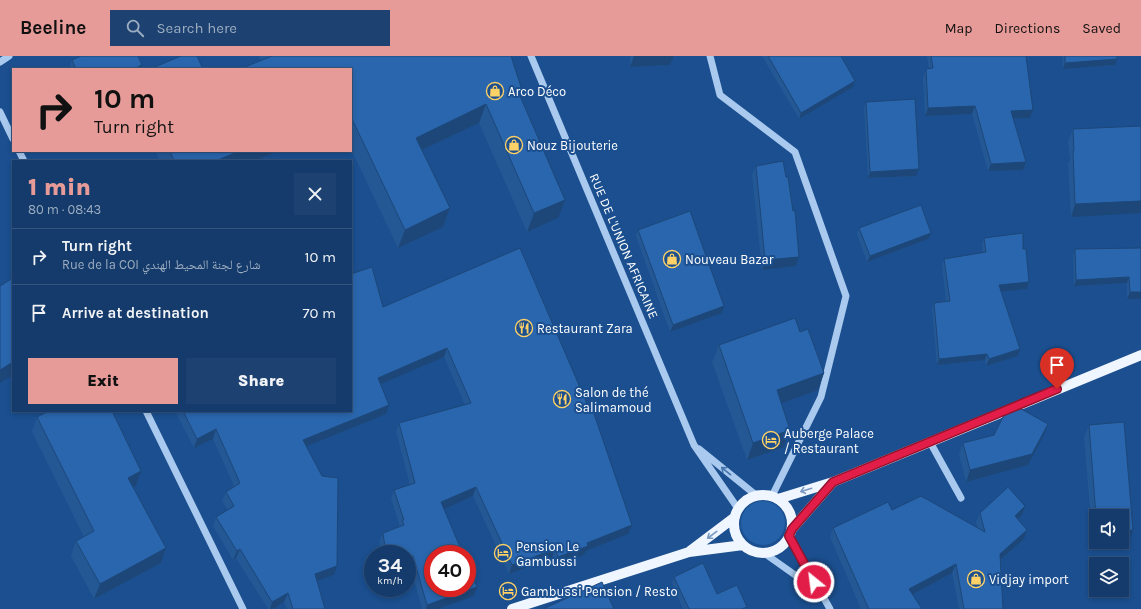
<!DOCTYPE html>
<html lang="en">
<head>
<meta charset="utf-8">
<style>
  :root { --surface:#143b6b; --page:#1d4271; --text:#f1f3f6; --muted:#9dadc1; --line:#33557e; --accent:#e69b98 }
  body { margin:0; font-family:Karla,"Noto Naskh Arabic",sans-serif; background:var(--page); color:var(--text); height:100vh; display:flex; flex-direction:column; font-size:15px; white-space:nowrap }
  * { box-sizing:border-box; margin:0 }
  p { font-size:13px; color:var(--muted) }
  .icon { flex:none; width:22px; height:22px; fill:none; stroke:currentColor; stroke-width:2; stroke-linecap:round; stroke-linejoin:round }
  .map { position:relative; flex:1; overflow:hidden }
  .panel { position:absolute; left:12px; top:104px; width:340px; height:252px; display:flex; flex-direction:column; background:var(--surface); border-radius:0px; box-shadow:0 2px 6px #0003,0 0 0 1px var(--line) }
  .panel>* { flex:none }
  .hud { position:absolute; left:12px; top:12px; width:340px; height:84px; border-radius:0px; box-shadow:0 2px 6px #0003,0 0 0 1px var(--line); background:#e69b98; color:#111; overflow:hidden }
  .fabs { position:absolute; left:1089px; top:453px; display:grid; gap:8px }
  .fabs a { display:grid; place-items:center; width:40px; height:40px; border-radius:0px; background:var(--surface); box-shadow:0 2px 6px #0003,0 0 0 1px var(--line); font-size:20px }
  .speed { position:absolute; left:364px; top:489px; display:flex; gap:8px; font-size:20px; font-weight:700; text-align:center }
  .speed>* { display:grid; place-content:center; width:52px; height:52px; border-radius:50%; background:var(--surface); box-shadow:0 2px 6px #0003,0 0 0 1px var(--line); line-height:1 }
  .speed small { font-size:10px; font-weight:400 }
  .speed .limit { border:6px solid #d22; background:#fff; color:#111 }
  .pin { position:absolute; display:grid; place-items:center; width:34px; height:34px; color:#fff; margin:-41px -17px; border-radius:50% 50% 50% 0; rotate:-45deg; box-shadow:0 0 4px #0007 }
  .pin .icon { rotate:45deg }
  .me { position:absolute; width:44px; margin:-22px; rotate:331deg; stroke-linejoin:round; filter:drop-shadow(0 0 3px #0008) }
  .turn { display:flex; align-items:center; gap:14px; height:84px; padding:0 16px; font-size:18px }
  .turn .icon { width:52px; height:52px; stroke-width:2.5 }
  .turn b { display:block; font-size:28px; line-height:34px }
  .round { display:grid; place-items:center; flex:none; width:42px; height:42px; border-radius:0px; background:var(--page) }
  .summary { display:flex; align-items:center; justify-content:space-between; height:68px; padding:0 16px }
  h1 { font-size:24px; font-weight:800; line-height:30px; color:var(--accent) }
  .action { display:flex; gap:8px; margin-top:auto; padding:8px 16px }
  .action a { flex:1; height:46px; border-radius:0px; background:var(--accent); color:#111; font-size:16px; font-weight:800; line-height:46px; text-align:center }
  .action a+a { background:var(--page); color:var(--text) }
  ul { padding:0; list-style:none }
  li { display:flex; align-items:center; gap:12px; height:56px; padding:0 16px; border-top:1px solid var(--line) }
  li div { flex:1 }
  li b { display:block; font-size:15px }
  li em { font-style:normal }
  header { display:flex; align-items:center; gap:24px; box-sizing:border-box; height:56px; padding:0 20px; background:var(--accent); color:#111 }
  header strong { font-size:19px }
  nav { display:flex; gap:22px; margin-inline-start:auto; font-size:14px }
  .search { width:280px; height:36px; background:var(--page); display:flex; align-items:center; gap:10px; box-sizing:border-box; padding:0 14px; border-radius:0px; color:var(--muted); font-size:15px }
  .map>svg:first-child { display:block }
</style>
</head>
<body>
<header>
<strong>Beeline</strong>
<div class="search"><svg class="icon" aria-label="search" viewBox="0 0 24 24"><circle cx="10" cy="10" r="6"/><path d="M15 15l6 6"/></svg>Search here</div>
<nav><a>Map</a><a>Directions</a><a>Saved</a></nav>
</header>
<div class="map">
<svg width="1141" height="553" viewBox="0 0 1141 553">
  <rect width="100%" height="100%" fill="#1b4f8f"/>
  <path fill="#2461a8" d="M741 467a22 22 0 1 1 44 0a22 22 0 1 1-44 0Z"/>
  <g fill="none" stroke-linecap="round" stroke-linejoin="round">
    <path stroke="#a9c9ee" stroke-width="7" d="M531 0 694 389 739 454
      M710 0 720 39 795 96 846 240 821 341 772 440
      M0 6 9 0
      M0 56 13 83
      M19 95 24 105
      M146 355 243 553
      M930 386 961 442
      M699 393 757 440
      M789 480 830 553
      M764 497 819 536"/>
    <path stroke="#f0f6ff" stroke-width="10" d="M734 468a29 29 0 1 1 58 0a29 29 0 1 1-58 0Z
      M778 443 833 426 1141 299
      M792 473 833 426
      M690 495 735 461
      M512 553 689 496 743 489"/>
  </g>
  <path fill="#245895" fill-rule="evenodd" d="M259 0H511L519 38 558 162 527 176 479 67 422 94 450 152 443 171 398 192 351 93V13L261 4Z
    M630 0H674L670 9 630 11Z
    M762 0H841L853 31 799 63Z
    M927 0H1026L1033 54 1030 62 1013 63 1023 114 988 115 972 58 925 60 923 21 926 13H929Z
    M1062 0H1117V3L1115 9 1063 13Z
    M72 4 142 9 141 13H69Z
    M866 46 916 120 868 122 864 52Z
    M1141 70 1071 161 1068 107 1070 104 1068 85 1073 73Z
    M155 95H278L254 105H160Z
    M756 110 786 121 796 210 762 214 752 119Z
    M859 172 928 183 867 206 857 178Z
    M638 174 722 257 670 276 636 180Z
    M984 182 1023 193 1029 226 1027 233 1001 235 1018 300 986 310 985 304 937 309 932 253 934 247 946 245 942 209 944 203 983 197 982 188Z
    M520 192 628 478 586 495 584 499 555 510 552 502 509 518 473 440 444 453 474 540 438 553H422L407 498H381L379 486 383 477 400 471 391 443 394 434 410 429 396 376 399 367 465 349 444 301 380 328 386 358 306 390 334 519 317 525 325 553H287L284 546 273 553H268L236 502 233 504 213 470 216 461 228 454 222 445 226 436 234 430 213 383 194 392 175 355H351L383 251Z
    M1141 192V243H1127V227L1074 230 1073 199 1075 193Z
    M800 276 824 317 818 334 781 347 790 374 784 391 747 404 712 306 719 289Z
    M37 361 141 415 136 430 133 431 166 492 161 507 94 543 71 500 76 485 84 481 32 376Z
    M1048 368 1044 379 1028 409 966 426 959 398 963 387Z
    M1089 369 1129 486 1093 489 1084 381ZM1096 460 1122 486H1096Z
    M892 454 978 473 976 466 980 457 1022 459 1018 463 1024 483 1001 504 1003 553H959L952 517 912 539 922 553H861L830 481 833 472Z
    M674 521 717 538 747 551 746 553H683L672 527Z"/>
  <path fill="#1d4779" d="M634 0H674L670 9 630 11Z
    M1117 3 1115 9 1063 13 1065 7Z
    M142 9 141 13H134Z
    M855 25 853 31 799 63 801 57Z
    M521 31 515 49 517 33Z
    M486 48 479 67 409 100 416 82Z
    M975 50 972 58 925 60 928 52Z
    M1033 54 1030 62 1008 63 1011 55Z
    M240 95H278L254 105H215Z
    M1026 106 1023 114 988 115 991 108Z
    M919 113 916 120 868 122 870 116Z
    M565 144 558 162 527 176 534 157Z
    M1141 145V157L1071 161 1075 148Z
    M450 152 443 171 398 192 405 174Z
    M931 177 928 183 867 206 870 200Z
    M799 201 796 210 762 214 765 204Z
    M1129 221 1127 227 1074 230 1076 224Z
    M1029 226 1027 233 997 236 999 229Z
    M1130 236H1141V243H1127Z
    M724 250 722 257 670 276 673 269Z
    M447 292 444 301 374 331 378 322Z
    M1020 293 1018 300 986 310 989 303Z
    M987 298 985 304 937 309 939 303Z
    M13 306V319L0 327V314Z
    M824 317 818 334 771 351 777 334Z
    M389 349 386 358 300 393 303 384Z
    M1048 368 1044 379 1028 409 966 426 970 414Z
    M216 373 213 383 194 392 197 383Z
    M790 374 784 391 747 404 753 387Z
    M141 415 136 430 122 437 128 422Z
    M476 431 473 440 438 456 441 446Z
    M1025 450 1022 459 1012 469 1015 460Z
    M632 469 628 478 586 495 584 499 555 510 558 501 587 487Z
    M1027 474 1024 483 997 507 1000 498Z
    M1133 474 1129 486 1093 489 1096 481V486H1122V475Z
    M166 492 161 507 94 543 100 528Z
    M240 493 236 502 233 504 237 495Z
    M555 493 552 502 509 518 512 509Z
    M413 500 410 509 407 510V501Z
    M956 508 952 517 906 542 909 533Z
    M337 510 334 519 312 527 315 518Z
    M477 531 474 540 438 553H426L427 549Z
    M288 537 284 546 273 553H270L272 546Z"/>
  <path fill="#2a66ad" stroke="#1d4779" d="M81 0H138L142 9 134 13H76L72 4Z
    M181 0H197L203 13H150Z
    M272 0H511L521 31 517 33 565 144 534 157 486 48 416 82 450 152 405 174 351 61V13H240Z
    M768 0H841L855 25 801 57Z
    M931 0H1026L1033 54 1011 55 1026 106 991 108 975 50 928 52 926 13 933 12Z
    M1065 0H1117V3L1065 7Z
    M915 43 919 113 870 116 866 46Z
    M1141 70V145L1075 148 1073 95H1074L1073 73Z
    M170 95H240L215 105H174Z
    M783 105 786 121H788L793 155 795 154 799 201 765 204 756 110Z
    M921 149 931 177 870 200 859 172Z
    M690 155 724 250 673 269 638 174Z
    M1023 177V193H1026L1029 226 999 229 1020 293 989 303 987 298 939 303 934 247 950 245 944 203 986 196 984 182Z
    M520 192 588 350 591 349 632 469 587 487 588 490 558 501 555 493 512 509 476 431 441 446 463 498H433V532H467V507L477 531 427 549 413 500 407 501V498H386L383 477 404 469 402 464H404L394 434 415 427 399 367 471 347 447 292 378 322 389 349 303 384 322 420 338 422 337 510 315 518 325 553H293L288 537 272 546 240 493 237 495 216 461 234 450 226 436 240 427 216 373 197 383 183 355H351V218L372 211 383 251Z
    M1141 192V236H1130L1129 221 1076 224 1075 193Z
    M13 222V306L0 314V230Z
    M795 262 800 276 808 273 824 317 777 334 790 374 753 387 719 289Z
    M1014 349 1048 368 1032 398 970 414 963 387 994 379 1008 351Z
    M49 355H112L141 415 128 422 166 492 100 528 76 485 94 475 37 361Z
    M1124 366 1133 474 1122 475V460H1096L1089 369Z
    M1008 431 1025 450 1015 460 1027 474 1000 498 1003 553H964L956 508 909 533 922 553H869L867 549 833 472 888 446 892 454 921 440 985 476 980 457Z
    M703 507 717 538 737 529 747 551 742 553H689L674 521Z
    M602 526 614 553H543Z"/>
  <defs><path id="oneway-shaft" d="M-6 0H5M1.5-3L5.5 0L1.5 3" fill="none" stroke-width="1.6" stroke-linecap="round" stroke-linejoin="round"/></defs>
  <use stroke="#4674ac" href="#oneway-shaft" transform="translate(726 415) rotate(-141)"/>
  <g stroke="#7b9ac1">
    <use href="#oneway-shaft" transform="translate(806 434) rotate(163)"/>
    <use href="#oneway-shaft" transform="translate(712 479) rotate(143)"/>
  </g>
  <g fill="none" stroke-linecap="round" stroke-linejoin="round">
    <g stroke="#92132f" stroke-width="10">
      <path id="route" d="M814 526 789 480 792 473 833 426 1057 333"/>
    </g>
    <use href="#route" stroke="#e11d48" stroke-width="7"/>
  </g>
  <defs>
    <g id="shop-ring" transform="scale(0.9)"><circle r="9.5" fill="#1b4f8f" stroke="#ffd166" stroke-width="1.5"/><path d="M-5-2.5h2.3a2.7 3.5 0 0 1 5.4 0H5L5.5 6h-11ZM-1.5-2.5h3a1.5 2.3 0 0 0-3 0Z" fill="#ffd166"/></g>
    <g id="restaurant-ring" transform="scale(0.9)"><circle r="9.5" fill="#1b4f8f" stroke="#ffd166" stroke-width="1.5"/><path d="M-5-6h1v4h1v-4h1v4h1v-4h1v5L-1.5 .5V6h-2V.5L-5-1ZM5-6V6H3V1.5H1.5Q1.5-4 5-6Z" fill="#ffd166"/></g>
    <g id="hotel-ring" transform="scale(0.9)"><circle r="9.5" fill="#1b4f8f" stroke="#ffd166" stroke-width="1.5"/><path d="M-6-4.5h1.5V1H6V5H4.5V3h-9V5H-6ZM-4 0a1.8 1.8 0 1 1 3.6 0ZM.5 0V-2.5h3Q6-2.5 6 0Z" fill="#ffd166"/></g>
  </defs>
  <g fill-rule="evenodd">
    <use href="#shop-ring" x="495" y="35"/>
    <use href="#shop-ring" x="514" y="89"/>
    <use href="#shop-ring" x="672" y="203"/>
    <use href="#restaurant-ring" x="524" y="272"/>
    <use href="#restaurant-ring" x="562" y="343"/>
    <use href="#hotel-ring" x="771" y="384"/>
    <use href="#hotel-ring" x="503" y="497"/>
    <use href="#shop-ring" x="976" y="523"/>
    <use href="#hotel-ring" x="508" y="535"/>
  </g>
  <g text-anchor="middle" dominant-baseline="central" stroke-width="4" stroke-linejoin="round" paint-order="stroke">
    <g font-size="13" fill="#fff" stroke="#1b4f8f" text-anchor="start">
      <text x="508" y="35">Arco Déco</text>
      <text x="527" y="89">Nouz Bijouterie</text>
      <text x="685" y="203">Nouveau Bazar</text>
      <text x="537" y="272">Restaurant Zara</text>
      <text x="575" y="336">Salon de thé<tspan x="575" dy="15">Salimamoud</tspan></text>
      <text x="784" y="377">Auberge Palace<tspan x="784" dy="15">/ Restaurant</tspan></text>
      <text x="516" y="490">Pension Le<tspan x="516" dy="15">Gambussi</tspan></text>
      <text x="989" y="523">Vidjay import</text>
      <text x="521" y="535">Gambussi Pension / Resto</text>
    </g>
    <g font-size="13" fill="#fff" stroke="#1b4f8f">
      <text transform="translate(624 190) rotate(67)">RUE DE L'UNION AFRICAINE</text>
    </g>
  </g>
</svg>
<div class="fabs">
<a><svg class="icon" aria-label="sound" viewBox="0 0 24 24"><path d="M4 9h4l5-4v14l-5-4H4zM17 9q2 3 0 6"/></svg></a>
<a><svg class="icon" aria-label="layers" viewBox="0 0 24 24"><path d="M12 4l9 5-9 5-9-5zM3 14l9 5 9-5"/></svg></a>
</div>
<div class="speed"><div>34<small>km/h</small></div><div class="limit">40</div></div>
<div class="pin" style="left:1057px;top:333px;background:#d93025"><svg class="icon" aria-label="arrive" viewBox="0 0 24 24"><path d="M6 21V4h12l-3 4 3 4H6"/></svg></div>
<svg class="me" style="left:814px;top:526px" viewBox="-20 -20 40 40"><circle r="17" fill="#e11d48" stroke="#fff" stroke-width="3"/><path d="M0-11L8 9 0 5-8 9z" fill="#fff"/></svg>
<div class="hud">
<div class="turn"><svg class="icon" aria-label="right" viewBox="0 0 24 24"><path d="M7 20v-9h11M14 6l5 5-5 5"/></svg><div><b>10 m</b>Turn right</div></div>
</div>
<section class="panel">
<div class="summary"><div><h1>1 min</h1><p>80 m · 08:43</p></div><a class="round"><svg class="icon" aria-label="close" viewBox="0 0 24 24"><path d="M6 6l12 12M18 6L6 18"/></svg></a></div>
<ul>
<li><svg class="icon" aria-label="right" viewBox="0 0 24 24"><path d="M7 20v-9h11M14 6l5 5-5 5"/></svg><div><b>Turn right</b><p>Rue de la COI شارع لجنة المحيط الهندي</p></div><em>10 m</em></li>
<li><svg class="icon" aria-label="arrive" viewBox="0 0 24 24"><path d="M6 21V4h12l-3 4 3 4H6"/></svg><div><b>Arrive at destination</b></div><em>70 m</em></li>
</ul>
<div class="action"><a>Exit</a><a>Share</a></div>
</section>
</div>
</body>
</html>
